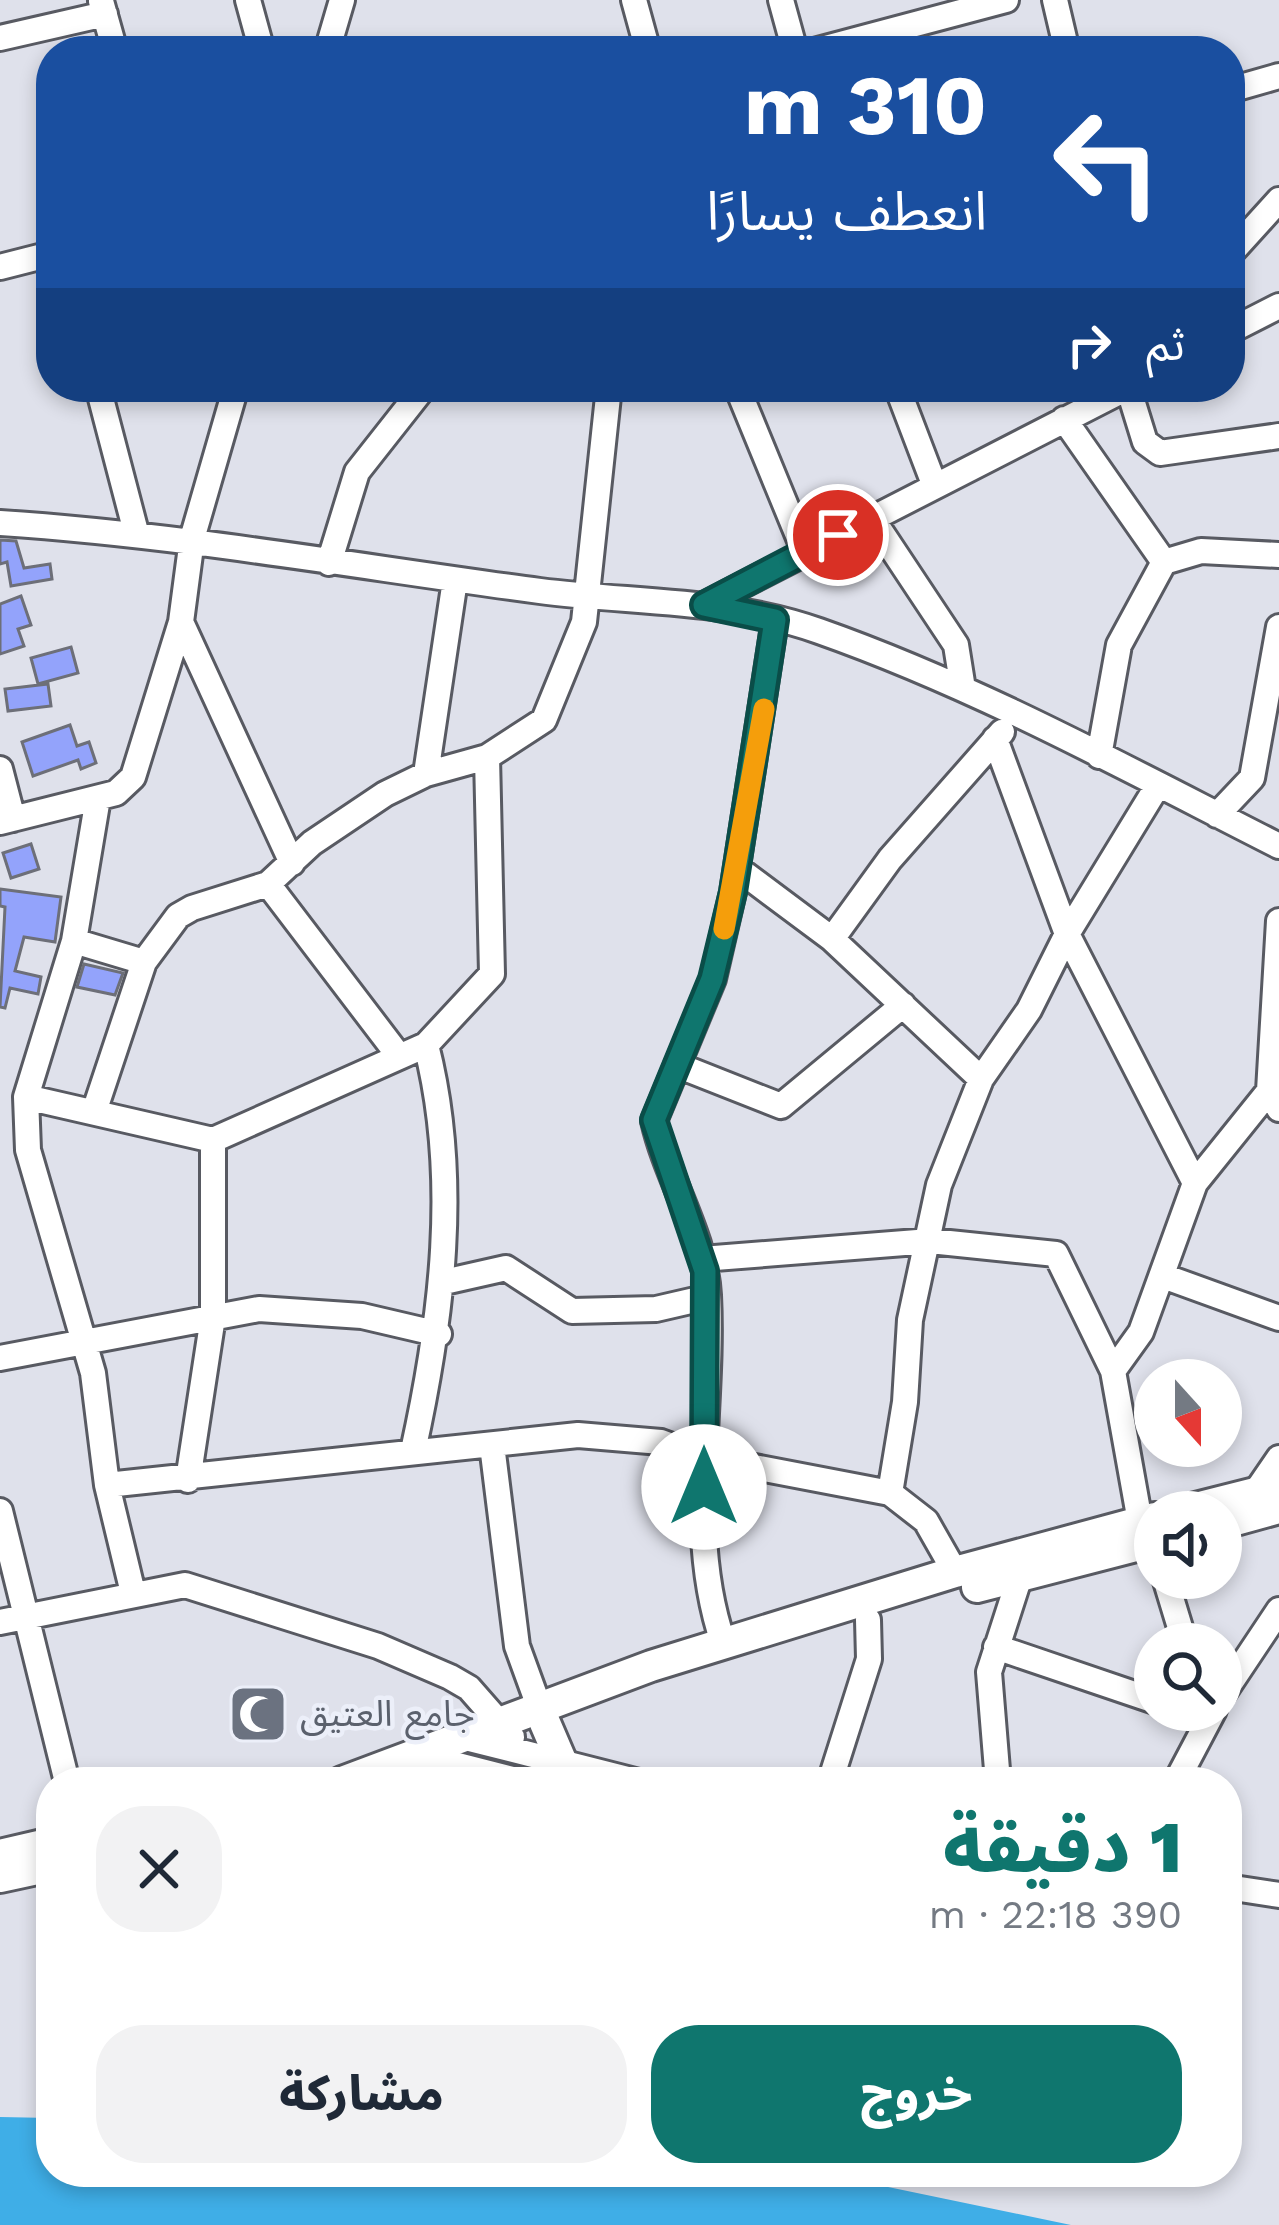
<!DOCTYPE html>
<html lang="ar">
<head>
<meta charset="utf-8">
<style>
  :root { --surface:#fff; --page:#f2f2f3; --text:#1f2937; --muted:#747a83; --accent:#0f766e }
  body { margin:0; font-family:"Work Sans","Noto Sans Arabic",sans-serif; background:var(--page); color:var(--text); direction:rtl; height:100vh; display:flex; flex-direction:column; font-size:45px; white-space:nowrap }
  * { box-sizing:border-box; margin:0 }
  p { font-size:39px; color:var(--muted) }
  .icon { flex:none; width:66px; height:66px; fill:none; stroke:currentColor; stroke-width:2; stroke-linecap:round; stroke-linejoin:round }
  .map { position:relative; flex:1; overflow:hidden; direction:ltr }
  .sheet { position:absolute; left:36px; top:1767px; width:1206px; height:420px; display:flex; flex-direction:column; background:var(--surface); border-radius:48px; box-shadow:0 6px 18px #0003; direction:rtl }
  .sheet>* { flex:none }
  .hud { position:absolute; left:36px; top:36px; width:1209px; height:366px; border-radius:48px; box-shadow:0 6px 18px #0003; direction:rtl; background:#1a4fa0; color:#fff; overflow:hidden }
  .needle { width:78px; rotate:159deg }
  .controls { position:absolute; left:1134px; top:1359px; display:grid; gap:24px }
  .controls a { display:grid; place-items:center; width:108px; height:108px; border-radius:50%; background:var(--surface); box-shadow:0 6px 18px #0003; font-size:60px }
  .pin { position:absolute; display:grid; place-items:center; width:102px; height:102px; color:#fff; margin:-51px; border:6px solid #fff; border-radius:50%; box-shadow:0 3px 12px #0007 }
  .me { position:absolute; width:132px; margin:-66px; rotate:0deg; stroke-linejoin:round; filter:drop-shadow(0 0 9px #0008) }
  .turn { display:flex; align-items:center; gap:42px; height:252px; padding:0 60px; font-size:54px }
  .turn .icon { width:156px; height:156px; stroke-width:2.5 }
  .turn b { display:block; font-size:84px; line-height:102px }
  .then { display:flex; align-items:center; height:114px; padding:0 60px; background:#0003; gap:24px; font-size:45px }
  .round { display:grid; place-items:center; flex:none; width:126px; height:126px; border-radius:48px; background:var(--page) }
  .overview { display:flex; align-items:center; justify-content:space-between; height:204px; padding:0 60px }
  h1 { font-size:72px; font-weight:800; line-height:90px; color:var(--accent) }
  .button { display:flex; gap:24px; margin-top:auto; padding:24px 60px }
  .button a { flex:1; height:138px; border-radius:48px; background:var(--accent); color:#fff; font-size:48px; font-weight:800; line-height:138px; text-align:center }
  .button a+a { background:var(--page); color:var(--text) }
  .map>svg:first-child { display:block }
</style>
</head>
<body>
<div class="map">
<svg width="1279" height="2225" viewBox="0 0 1279 2225">
  <rect width="100%" height="100%" fill="#dfe1eb"/>
  <path fill="#3faee7" d="M0 2117 51 2118V2172H816L1071 2225H0Z"/>
  <path fill="#93a3fb" stroke="#6d6f78" stroke-width="3" d="M0 540 16 541 24 568 50 564 52 579 11 586 7 562 0 564Z
    M21 596 31 625 18 629 24 646 0 654V604Z
    M71 647 78 673 38 684 31 658Z
    M48 684 51 706 8 711 5 689Z
    M70 725 77 746 89 742 96 763 81 769 78 760 33 776 22 742Z
    M31 844 39 869 11 878 3 853Z
    M0 889 61 897 55 942 24 937 15 971 41 977 38 994 10 988 5 1008 0 1007 5 907 0 906Z
    M84 964 123 973 115 995 77 987Z"/>
  <g fill="none" stroke-linecap="round" stroke-linejoin="round">
    <g stroke="#585a62" stroke-width="30">
      <path id="minor" d="M248 0 262 51
        M634 0 648 51
        M781 0 795 51
        M1055 0 1067 51
        M101 1 115 51
        M0 38 105 14
        M327 51 342 0
        M814 51 1006 0
        M1230 90 1279 76
        M1230 254 1279 200
        M0 267 51 254
        M1230 331 1279 306
        M98 387 136 532
        M737 387 804 550
        M897 387 934 484
        M1128 387 1145 442 1160 453 1279 436
        M1064 419 1164 562
        M873 520 956 645 963 689
        M0 523C182 535 360 567 540 591 633 603 729 599 819 631 978 687 1129 770 1279 846
        M329 563 357 472 424 387
        M704 605 1129 387
        M181 622 292 863
        M995 739 1067 934 1195 1183
        M1099 756 1119 645 1164 562 1201 551 1279 555
        M0 769 13 819
        M426 774 455 580
        M1217 815 1252 778 1279 627
        M0 822 116 793 133 777 181 622 192 539 236 387
        M737 868 832 939 981 1079
        M268 884 399 1056
        M1279 921 1269 1091 1279 1109
        M832 939 890 859 1002 732
        M74 941 98 798
        M677 1065 781 1106 903 1005
        M26 1097 213 1140 426 1045 492 974 487 757
        M94 1112 144 962
        M702 1259 930 1241 1056 1254 1113 1371 1144 1544 1155 1557
        M1163 1276 1279 1318
        M444 1282 506 1268 572 1311 656 1309 708 1297
        M0 1358 259 1309 362 1316 439 1334
        M1113 1371 1141 1332 1195 1183 1269 1091
        M492 1445 517 1646 545 1723
        M413 1451C442 1319 460 1178 426 1045
        M188 1480 213 1317V1140
        M107 1485 578 1435 661 1442 702 1457 890 1493 926 1521 955 1572
        M890 1493 905 1402 910 1320 939 1185 981 1079 1029 1010 1067 934 1158 785
        M1255 1493 1279 1458
        M0 1511 67 1782
        M1165 1578 1185 1644
        M133 1593 107 1485 93 1373 28 1150 26 1097 74 941 144 962 178 916 192 908 268 884 312 843 385 794 426 774 487 757 544 720 584 622 609 387
        M0 1622 185 1585 378 1646 450 1677 469 1688 512 1737
        M723 1642C685 1531 714 1410 708 1295 705 1235 667 1179 654 1121L713 979 733 892 775 620
        M996 1647 1155 1701
        M1221 1697 1279 1610
        M1182 1710 1208 1719
        M462 1737 639 1782
        M422 1756 524 1782
        M830 1782 869 1659 868 1620
        M998 1782 989 1672 1020 1576
        M1176 1782 1214 1710
        M1227 1887 1279 1895"/>
    </g>
    <g stroke="#585a62" stroke-width="36">
      <path id="major" d="M1180 1512 1279 1487
        M1221 1524 1279 1508
        M977 1587 1155 1541
        M545 1723 563 1765
        M342 1782 651 1666 955 1572 1155 1518
        M0 1855 51 1843
        M0 1877 51 1866"/>
    </g>
    <use href="#minor" stroke="#fff" stroke-width="24"/>
    <use href="#major" stroke="#fff" stroke-width="30"/>
  </g>
  <g fill="none" stroke-linecap="round" stroke-linejoin="round">
    <g stroke="#0a4d48" stroke-width="30">
      <path id="route" d="M704 1487 705 1271 654 1120 712 979 733 892 775 620 704 605 838 535"/>
    </g>
    <use href="#route" stroke="#0f766e" stroke-width="21"/>
    <path stroke="#f59e0b" stroke-width="21" d="M724 929 764 709"/>
  </g>
  <defs>
    <g id="mosque-square" transform="scale(3)"><rect x="-9" y="-9" width="18" height="18" rx="4" fill="#6b7280" stroke="#eceff9"/><path d="M3.5-4.9A6 6 0 1 0 3.5 4.9A5 5 0 1 1 3.5-4.9Z" fill="#fff"/></g>
  </defs>
  <g fill-rule="evenodd">
    <use href="#mosque-square" x="258" y="1714"/>
  </g>
  <g text-anchor="middle" dominant-baseline="central" stroke-width="9" stroke-linejoin="round" paint-order="stroke">
    <g font-size="36" fill="#5b616d" stroke="#eceff9" text-anchor="start">
      <text x="300" y="1714">جامع العتيق</text>
    </g>
  </g>
</svg>
<div class="controls">
<a><svg class="needle" viewBox="-14 -14 28 28"><path d="M0-13l5 13h-10z" fill="#e53935"/><path d="M0 13l5-13h-10z" fill="#747a83"/></svg></a>
<a><svg class="icon" aria-label="sound" viewBox="0 0 24 24"><path d="M4 9h4l5-4v14l-5-4H4zM17 9q2 3 0 6"/></svg></a>
<a><svg class="icon" aria-label="search" viewBox="0 0 24 24"><circle cx="10" cy="10" r="6"/><path d="M15 15l6 6"/></svg></a>
</div>
<div class="pin" style="left:838px;top:535px;background:#d93025"><svg class="icon" aria-label="arrive" viewBox="0 0 24 24"><path d="M6 21V4h12l-3 4 3 4H6"/></svg></div>
<svg class="me" style="left:704px;top:1487px" viewBox="-20 -20 40 40"><circle r="19" fill="#fff"/><path d="M0-13L10 11 0 6-10 11z" fill="#0f766e"/></svg>
<div class="hud">
<div class="turn"><svg class="icon" aria-label="left" viewBox="0 0 24 24"><path d="M17 20v-9H6M10 6l-5 5 5 5"/></svg><div><b>310 m</b>انعطف يسارًا</div></div>
<div class="then">ثم<svg class="icon" aria-label="right" viewBox="0 0 24 24"><path d="M7 20v-9h11M14 6l5 5-5 5"/></svg></div>
</div>
<section class="sheet">
<div class="overview"><div><h1>1 دقيقة</h1><p>390 m · 22:18</p></div><a class="round"><svg class="icon" aria-label="close" viewBox="0 0 24 24"><path d="M6 6l12 12M18 6L6 18"/></svg></a></div>
<div class="button"><a>خروج</a><a>مشاركة</a></div>
</section>
</div>
</body>
</html>
